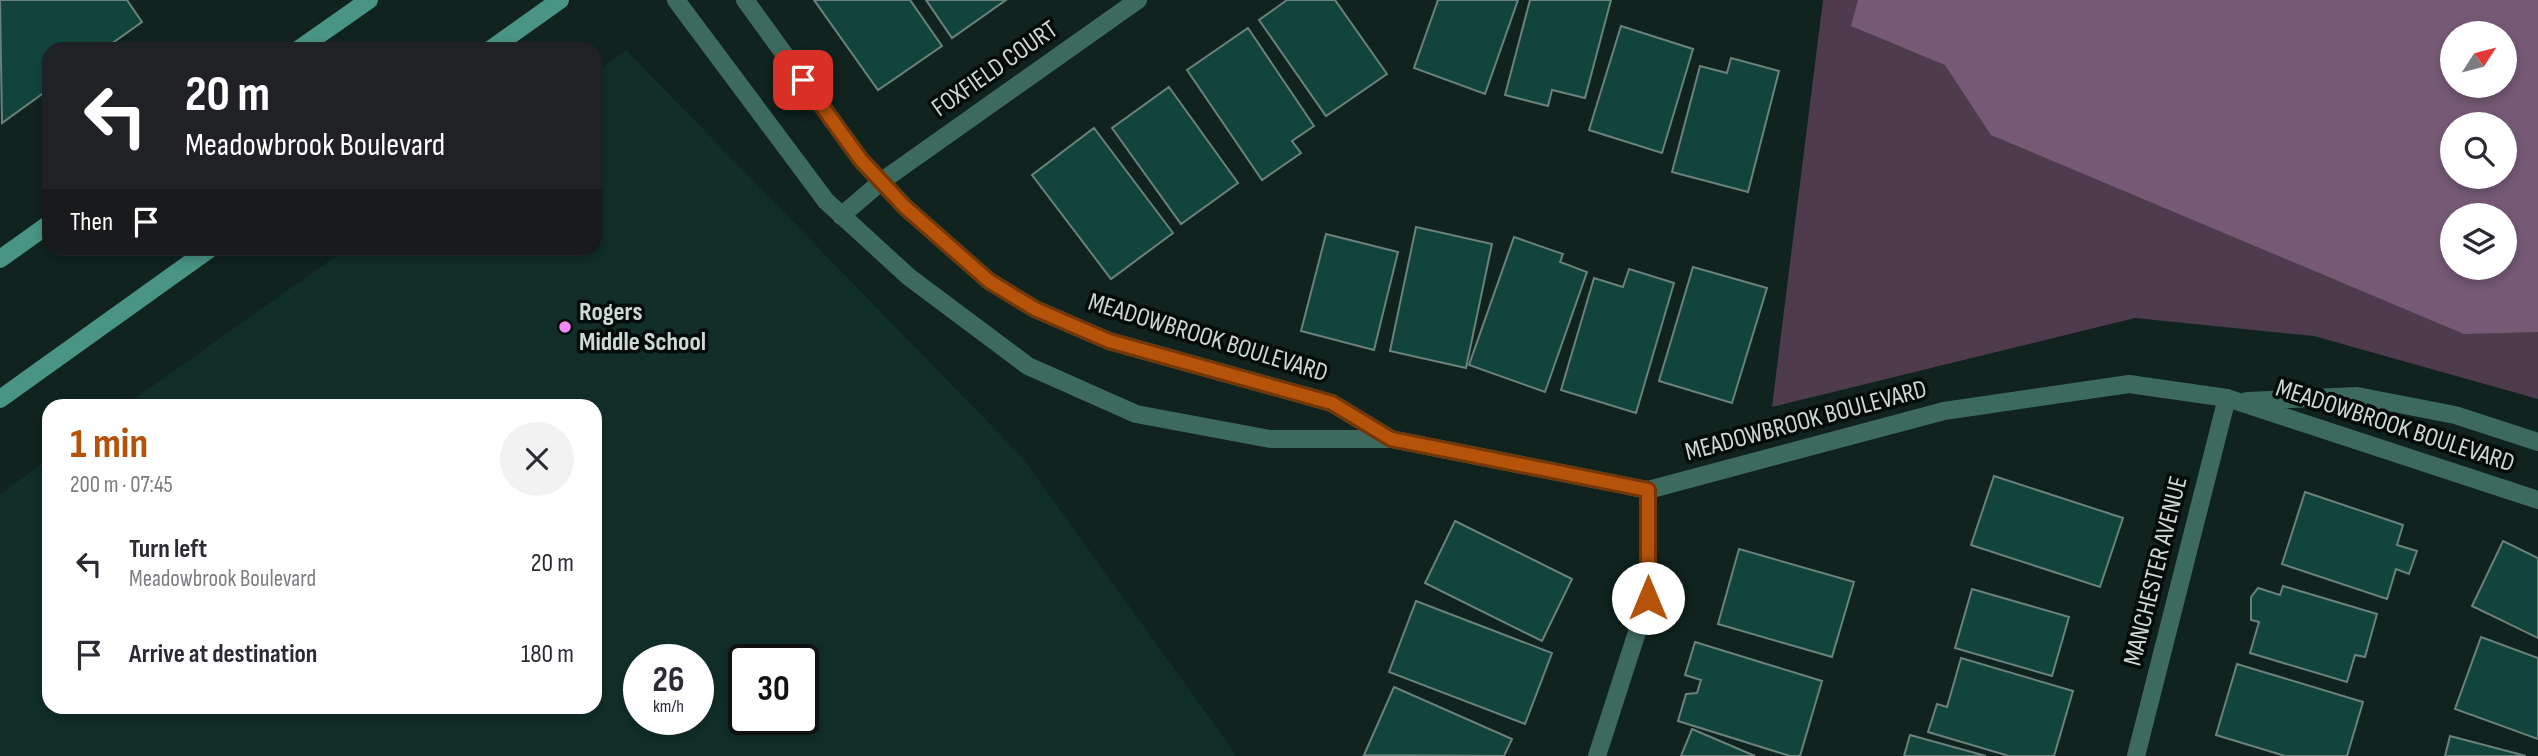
<!DOCTYPE html>
<html lang="en">
<head>
<meta charset="utf-8">
<style>
  :root { --surface:#fff; --page:#f2f2f3; --text:#2b2b33; --muted:#7c7c81; --accent:#b45309 }
  body { margin:0; font-family:"Sofia Sans Condensed",sans-serif; background:var(--page); color:var(--text); height:100vh; display:flex; flex-direction:column; font-size:26px; white-space:nowrap }
  * { box-sizing:border-box; margin:0 }
  p { font-size:23px; color:var(--muted) }
  .icon { flex:none; width:38px; height:38px; fill:none; stroke:currentColor; stroke-width:2; stroke-linecap:round; stroke-linejoin:round }
  .map { position:relative; flex:1; overflow:hidden }
  .panel { position:absolute; left:42px; top:399px; width:560px; height:315px; display:flex; flex-direction:column; background:var(--surface); border-radius:21px; box-shadow:0 4px 10px #0003 }
  .panel>* { flex:none }
  .banner { position:absolute; left:42px; top:42px; width:560px; height:214px; border-radius:21px; box-shadow:0 4px 10px #0003; background:#202124; color:#fff; overflow:hidden }
  .needle { width:46px; rotate:54deg }
  .buttons { position:absolute; left:2440px; top:21px; display:grid; gap:14px }
  .buttons a { display:grid; place-items:center; width:77px; height:77px; border-radius:50%; background:var(--surface); box-shadow:0 4px 10px #0003; font-size:35px }
  .speed { position:absolute; left:623px; top:644px; display:flex; gap:14px; font-size:35px; font-weight:700; text-align:center }
  .speed>* { display:grid; place-content:center; width:91px; height:91px; border-radius:50%; background:var(--surface); box-shadow:0 4px 10px #0003; line-height:1 }
  .speed small { font-size:18px; font-weight:400 }
  .speed .limit { border:4px solid #111; border-radius:10px; background:#fff; color:#111 }
  .pin { position:absolute; display:grid; place-items:center; width:60px; height:60px; color:#fff; margin:-30px; border-radius:14px; box-shadow:0 4px 10px #0006 }
  .me { position:absolute; width:77px; margin:-38px; rotate:0deg; stroke-linejoin:round; filter:drop-shadow(0 0 5px #0008) }
  .turn { display:flex; align-items:center; gap:24px; height:147px; padding:0 28px; font-size:32px }
  .turn .icon { width:91px; height:91px; stroke-width:2.5 }
  .turn b { display:block; font-size:49px; line-height:60px }
  .then { display:flex; align-items:center; height:66px; padding:0 28px; background:#0003; gap:14px; font-size:26px }
  .round { display:grid; place-items:center; flex:none; width:74px; height:74px; border-radius:37px; background:var(--page) }
  .head { display:flex; align-items:center; justify-content:space-between; height:119px; padding:0 28px }
  h1 { font-size:42px; font-weight:700; line-height:52px; color:var(--accent) }
  ul { padding:0; list-style:none }
  li { display:flex; align-items:center; gap:21px; height:91px; padding:0 28px }
  li div { flex:1 }
  li b { display:block; font-size:26px }
  li em { font-style:normal }
  .map>svg:first-child { display:block }
</style>
</head>
<body>
<div class="map">
<svg width="2538" height="756" viewBox="0 0 2538 756">
  <rect width="100%" height="100%" fill="#10231f"/>
  <path fill="#112e28" fill-rule="evenodd" d="M626 50 1022 457 1237 756H0V494L49 459V707H595V406H124L346 249 595 248V72ZM639 660H698V719H639ZM744 660H803V719H744Z"/>
  <path fill="#4e3c4e" fill-rule="evenodd" d="M1823 0H2538V399L2314 336 2135 318 1772 407ZM2452 33H2504V86H2452ZM2452 124H2504V177H2452ZM2452 215H2504V268H2452Z"/>
  <path fill="#755975" fill-rule="evenodd" d="M1858 0H2538V332L2464 334 1991 135 1945 65 1851 26ZM2452 33H2504V86H2452ZM2452 124H2504V177H2452ZM2452 215H2504V268H2452Z"/>
  <path fill="#11453c" stroke="#6b817b" stroke-width="2" d="M0 0H127L142 22 104 49H49V89L2 123Z
    M814 0H910L942 46 878 90Z
    M926 0H1006L952 38Z
    M1287 0H1335L1387 74 1326 116 1259 20Z
    M1438 0H1518L1485 94 1414 68Z
    M1530 0H1611L1585 98 1552 90 1548 106 1505 95Z
    M1621 26 1693 49 1662 153 1589 130Z
    M1248 28 1314 126 1292 141 1301 153 1262 180 1187 70Z
    M1731 58 1779 71 1748 192 1672 172 1700 66 1727 73Z
    M1169 87 1238 183 1181 224 1112 128Z
    M1094 128 1173 233 1111 279 1032 175Z
    M1416 227 1492 244 1466 368 1390 351Z
    M1326 234 1398 252 1374 350 1301 331Z
    M1514 237 1563 254 1560 262 1587 272 1545 392 1469 365Z
    M1693 267 1767 288 1732 403 1659 381Z
    M1629 269 1674 283 1636 413 1561 390 1594 278 1623 287Z
    M1994 476 2123 518 2100 587 1971 545Z
    M2305 492 2403 525 2397 545 2417 551 2409 574 2396 569 2387 599 2282 564Z
    M1455 521 1572 579 1542 641 1425 583Z
    M2503 541 2538 558V638L2472 606Z
    M1739 549 1854 582 1832 657 1718 624Z
    M2283 586 2377 614 2365 657 2355 655 2347 682 2250 653 2259 622 2251 620V597L2258 588 2280 595Z
    M1972 589 2069 617 2052 676 1955 648Z
    M1416 601 1552 653 1525 724 1389 672Z
    M2481 637 2538 658V739L2455 709Z
    M1695 642 1822 681 1800 756H1790L1678 721 1686 694 1697 693 1701 680 1685 675Z
    M1961 658 2073 691 2054 756H2009L1928 732 1937 704 1947 707Z
    M2237 664 2363 702 2347 756H2285L2216 735Z
    M1394 687 1512 739 1504 756 1364 755Z
    M1692 729 1755 756H1681Z
    M1910 735 1986 756H1904Z
    M2450 736 2526 756H2445Z"/>
  <g fill="none" stroke-linecap="round" stroke-linejoin="round">
    <path stroke="#3d6a5f" stroke-width="18" d="M882 181 1138 0
      M1597 756 1648 598V490
      M2136 756 2227 398"/>
    <path stroke="#3d6a5f" stroke-width="18" d="M676 0 826 201 909 277 1028 366 1136 414 1270 439H1391L1648 490 1944 411 2129 384 2227 398 2538 500
      M745 0 861 160 905 207 989 281 1035 309 1109 341 1332 403 1391 439
      M841 216 882 181
      M2247 401 2357 396 2455 415 2538 442"/>
    <path stroke="#499484" stroke-width="18" d="M299 49 369 0
      M491 49 560 0
      M0 259 49 224
      M0 399 211 248"/>
  </g>
  <g fill="none" stroke-linecap="round" stroke-linejoin="round">
    <g stroke="#753606" stroke-width="18">
      <path id="route" d="M803 80 861 160 905 207 989 281 1035 309 1109 341 1332 403 1391 439 1648 490V598"/>
    </g>
    <use href="#route" stroke="#b45309" stroke-width="12"/>
  </g>
  <circle fill="#f28af3" stroke="#040b09" stroke-width="2.5" cx="565" cy="327" r="7"/>
  <g text-anchor="middle" dominant-baseline="central" stroke-width="7" stroke-linejoin="round" paint-order="stroke">
    <g font-size="26" fill="#cedad7" stroke="#040b09">
      <text transform="translate(995 69) rotate(-35)">FOXFIELD COURT</text>
      <text transform="translate(1208 338) rotate(17)">MEADOWBROOK BOULEVARD</text>
      <text transform="translate(1806 421) rotate(-15)">MEADOWBROOK BOULEVARD</text>
      <text transform="translate(2395 426) rotate(18)">MEADOWBROOK BOULEVARD</text>
      <text transform="translate(2156 571) rotate(-76)">MANCHESTER AVENUE</text>
    </g>
    <g font-size="26" font-weight="bold" fill="#cedad7" stroke="#040b09" text-anchor="start">
      <text x="579" y="312">Rogers<tspan x="579" dy="30">Middle School</tspan></text>
    </g>
  </g>
</svg>
<div class="buttons">
<a><svg class="needle" viewBox="-14 -14 28 28"><path d="M0-13l5 13h-10z" fill="#e53935"/><path d="M0 13l5-13h-10z" fill="#7c7c81"/></svg></a>
<a><svg class="icon" aria-label="search" viewBox="0 0 24 24"><circle cx="10" cy="10" r="6"/><path d="M15 15l6 6"/></svg></a>
<a><svg class="icon" aria-label="layers" viewBox="0 0 24 24"><path d="M12 4l9 5-9 5-9-5zM3 14l9 5 9-5"/></svg></a>
</div>
<div class="speed"><div>26<small>km/h</small></div><div class="limit">30</div></div>
<div class="pin" style="left:803px;top:80px;background:#d93025"><svg class="icon" aria-label="arrive" viewBox="0 0 24 24"><path d="M6 21V4h12l-3 4 3 4H6"/></svg></div>
<svg class="me" style="left:1648px;top:598px" viewBox="-20 -20 40 40"><circle r="19" fill="#fff"/><path d="M0-13L10 11 0 6-10 11z" fill="#b45309"/></svg>
<div class="banner">
<div class="turn"><svg class="icon" aria-label="left" viewBox="0 0 24 24"><path d="M17 20v-9H6M10 6l-5 5 5 5"/></svg><div><b>20 m</b>Meadowbrook Boulevard</div></div>
<div class="then">Then<svg class="icon" aria-label="arrive" viewBox="0 0 24 24"><path d="M6 21V4h12l-3 4 3 4H6"/></svg></div>
</div>
<section class="panel">
<div class="head"><div><h1>1 min</h1><p>200 m · 07:45</p></div><a class="round"><svg class="icon" aria-label="close" viewBox="0 0 24 24"><path d="M6 6l12 12M18 6L6 18"/></svg></a></div>
<ul>
<li><svg class="icon" aria-label="left" viewBox="0 0 24 24"><path d="M17 20v-9H6M10 6l-5 5 5 5"/></svg><div><b>Turn left</b><p>Meadowbrook Boulevard</p></div><em>20 m</em></li>
<li><svg class="icon" aria-label="arrive" viewBox="0 0 24 24"><path d="M6 21V4h12l-3 4 3 4H6"/></svg><div><b>Arrive at destination</b></div><em>180 m</em></li>
</ul>
</section>
</div>
</body>
</html>
